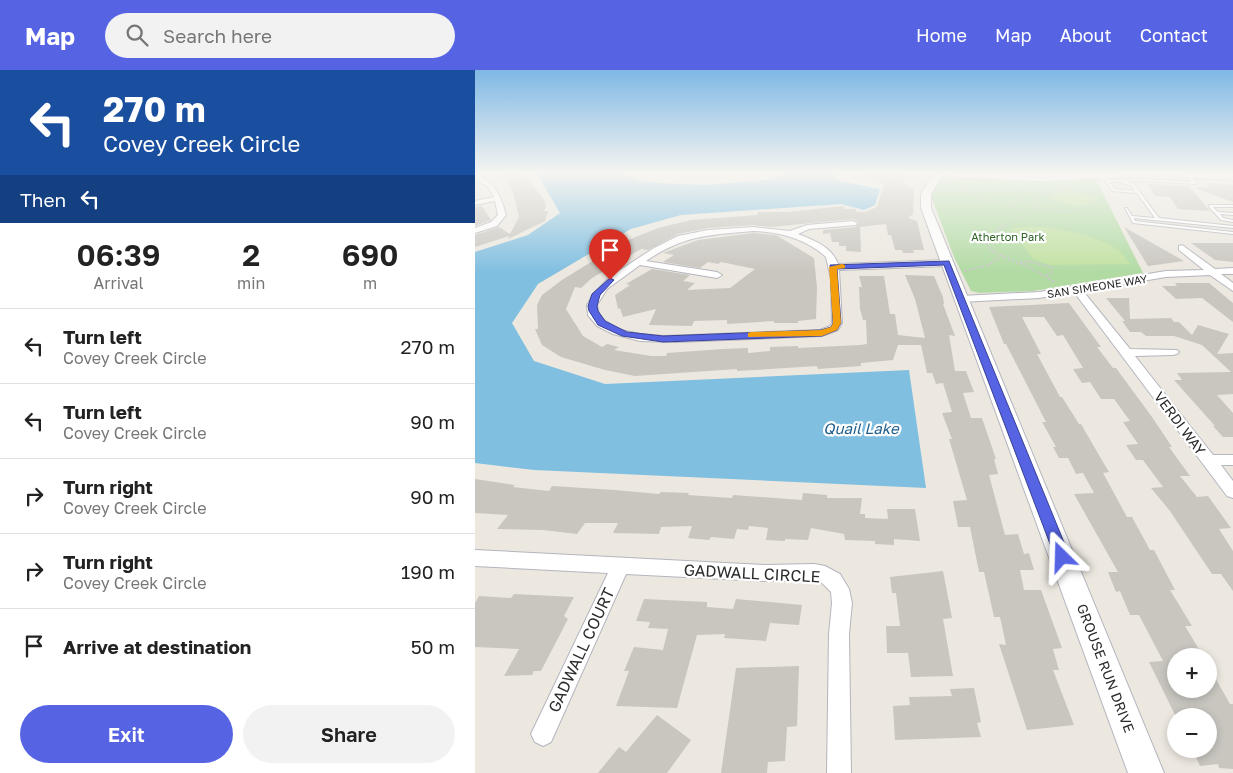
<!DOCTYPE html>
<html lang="en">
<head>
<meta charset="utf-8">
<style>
  :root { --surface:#fff; --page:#f2f2f2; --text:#222; --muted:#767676; --line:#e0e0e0; --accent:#5664e4 }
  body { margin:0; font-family:"Golos Text",sans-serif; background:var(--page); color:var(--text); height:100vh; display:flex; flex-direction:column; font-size:19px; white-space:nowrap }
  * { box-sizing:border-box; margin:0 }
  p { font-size:16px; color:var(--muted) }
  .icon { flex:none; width:28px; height:28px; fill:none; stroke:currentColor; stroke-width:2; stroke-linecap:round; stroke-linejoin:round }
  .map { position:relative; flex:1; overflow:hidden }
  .side { display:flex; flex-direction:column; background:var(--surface); width:475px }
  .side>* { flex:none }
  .guide { background:#1a4fa0; color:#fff; overflow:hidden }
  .fabs { position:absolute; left:692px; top:578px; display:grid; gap:10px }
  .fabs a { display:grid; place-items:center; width:50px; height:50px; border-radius:50%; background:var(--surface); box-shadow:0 2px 8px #0003; font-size:25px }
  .pin { position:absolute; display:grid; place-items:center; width:42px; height:42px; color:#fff; margin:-51px -21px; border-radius:50% 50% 50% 0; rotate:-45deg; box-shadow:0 0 5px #0007 }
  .pin .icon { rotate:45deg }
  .me { position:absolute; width:55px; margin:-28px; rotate:338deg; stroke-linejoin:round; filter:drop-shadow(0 0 4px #0008) }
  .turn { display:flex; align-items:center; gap:18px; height:105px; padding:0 20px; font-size:22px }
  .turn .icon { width:65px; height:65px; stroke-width:2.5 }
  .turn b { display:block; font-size:35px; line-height:42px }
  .then { display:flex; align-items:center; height:48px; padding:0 20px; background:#0003; gap:10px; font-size:19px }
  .eta { display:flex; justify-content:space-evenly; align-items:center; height:85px; text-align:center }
  .eta b { font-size:30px; font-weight:600; line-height:35px }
  .action { display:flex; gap:10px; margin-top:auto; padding:10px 20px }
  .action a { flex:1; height:58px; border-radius:30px; background:var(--accent); color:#fff; font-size:20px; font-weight:600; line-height:58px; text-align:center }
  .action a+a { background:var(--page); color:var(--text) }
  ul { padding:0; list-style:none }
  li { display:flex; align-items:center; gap:15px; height:75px; padding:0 20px; border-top:1px solid var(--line) }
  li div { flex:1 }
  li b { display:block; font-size:19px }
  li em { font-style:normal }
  header { display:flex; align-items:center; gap:30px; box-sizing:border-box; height:70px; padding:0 25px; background:var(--accent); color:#fff }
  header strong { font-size:24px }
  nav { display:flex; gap:28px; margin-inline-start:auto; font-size:18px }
  .search { width:350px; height:45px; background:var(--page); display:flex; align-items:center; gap:12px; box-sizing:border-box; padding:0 18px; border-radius:28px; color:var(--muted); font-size:19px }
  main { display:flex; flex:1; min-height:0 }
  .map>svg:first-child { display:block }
</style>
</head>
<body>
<header>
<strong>Map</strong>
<div class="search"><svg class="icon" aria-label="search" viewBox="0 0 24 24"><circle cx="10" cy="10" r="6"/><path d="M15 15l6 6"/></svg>Search here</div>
<nav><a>Home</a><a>Map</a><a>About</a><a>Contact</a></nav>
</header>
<main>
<section class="side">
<div class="guide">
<div class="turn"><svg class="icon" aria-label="left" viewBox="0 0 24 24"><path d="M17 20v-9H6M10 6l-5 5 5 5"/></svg><div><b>270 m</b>Covey Creek Circle</div></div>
<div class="then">Then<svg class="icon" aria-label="left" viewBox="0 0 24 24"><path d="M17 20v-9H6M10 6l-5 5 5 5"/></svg></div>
</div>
<div class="eta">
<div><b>06:39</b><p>Arrival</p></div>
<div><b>2</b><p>min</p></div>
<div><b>690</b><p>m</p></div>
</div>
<ul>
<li><svg class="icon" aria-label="left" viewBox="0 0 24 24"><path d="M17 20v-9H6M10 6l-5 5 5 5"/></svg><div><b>Turn left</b><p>Covey Creek Circle</p></div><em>270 m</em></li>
<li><svg class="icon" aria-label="left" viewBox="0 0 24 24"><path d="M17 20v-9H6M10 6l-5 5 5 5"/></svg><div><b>Turn left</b><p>Covey Creek Circle</p></div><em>90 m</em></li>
<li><svg class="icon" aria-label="right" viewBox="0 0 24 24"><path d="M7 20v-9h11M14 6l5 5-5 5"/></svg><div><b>Turn right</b><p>Covey Creek Circle</p></div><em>90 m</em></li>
<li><svg class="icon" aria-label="right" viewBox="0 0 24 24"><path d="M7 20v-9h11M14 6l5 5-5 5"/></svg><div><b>Turn right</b><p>Covey Creek Circle</p></div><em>190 m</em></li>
<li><svg class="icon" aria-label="arrive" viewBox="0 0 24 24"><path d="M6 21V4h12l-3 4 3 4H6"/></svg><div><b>Arrive at destination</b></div><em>50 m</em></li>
</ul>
<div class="action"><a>Exit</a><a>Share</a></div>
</section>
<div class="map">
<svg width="758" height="703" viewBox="0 0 758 703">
  <rect width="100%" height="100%" fill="#ece8e0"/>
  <path fill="#b2dba4" d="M471 106 535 110 621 109 668 203 558 221 504 223 496 221 479 187 456 126C458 118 462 108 471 106Z"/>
  <path fill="#c1e1a1" d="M590 120 623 128 607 137 574 128Z
    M561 157C588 159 618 164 642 179 647 182 651 189 655 194L575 195 558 189 536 158Z"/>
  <path fill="#81bfe0" d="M62 104H146L163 110 184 113 230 115 290 110 315 104H361L360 110 405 119 400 135 389 140 366 134 206 145 156 159 63 214 37 253 59 291 130 314 434 300 451 418 59 400 0 393V182L53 165 85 143Z"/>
  <path fill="#c8c6bf" d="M28 104H39L52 108 69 130 71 136 69 141H73L70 151 33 169 34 166 0 177V165L24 157 35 164 44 147 38 122Z
    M387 104H428V113L434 115 430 116 439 119 438 144 433 148 442 151 449 180H438L439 183H428L427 180H420L416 165H413L411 154 385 157 386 182 371 181V176H364V172H357L355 163 348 164V160L381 157 384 152 378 149 296 157 278 155 233 158 203 164 173 180 166 179 117 208 106 218 100 217 91 239 108 266 127 277 132 274 144 277 139 280 176 286H191L192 283 248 279 273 278V283L295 281V277L323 276V278L385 275 392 274 391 250H388L385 239 384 217H387L384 206H409L415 244H420L423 265 450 268 440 229 430 205 459 206 468 227 469 234H468L480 266 474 265 480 301H491L499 322 488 323 496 348H507L521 389H519L523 404 514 405 530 465 543 464 549 484 554 483 559 500H545L549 520H566L587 578 578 579 584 600H578L599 655 552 660 524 574 531 575 525 547H519L509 502H504L495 457H483L478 431 492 430 474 369H477L467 343 477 342 468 313 461 314 457 303H452L446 275H423L418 290 386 293V296L343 299 342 296 280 300 262 301V299L160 306 130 300 86 287 67 275 60 259H63L62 235 67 225 87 210 137 179 133 178 183 158 216 150 283 145V142H313L368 136 370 139H380L382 142H390L402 137 409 114Z
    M732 113 758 115V132L722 119 723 117H735Z
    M672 114 714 116 735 141 703 139 695 127 680 126Z
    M7 136 16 150 0 156V137Z
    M649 157 709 191 673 196Z
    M278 163 301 165 339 188 342 217 341 249 323 251V253H299V251L252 254V250L219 251 217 256 174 255 181 239 148 247 145 238 143 239 140 225 155 215 151 214 177 199 215 205 208 211 220 213 212 220 255 218 280 199 246 192 243 194 233 192 225 198 188 192 199 185 188 183 223 170Z
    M716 173H758V192L740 190Z
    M700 213H734L758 233V252L727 228 701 229 687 216H702Z
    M631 228H654L655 249 696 248 699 252H704L717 265 723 255 754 264 742 284 758 283V324L742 325 758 343V367H748L738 356H740L699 310H707L702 303 756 302 727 275 699 266H671L666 262H655L647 251H650Z
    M594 233 626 277H622L638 298H641L677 347 697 377H694L715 406H705L722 427 733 426 756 458 744 459 758 481V521L746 504H737L695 441 676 418 688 417 668 390H661L651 375 663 374 648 352 655 351 639 329H626L615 312 607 313 598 299 608 298 588 265 582 266 569 247H547L566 284H562L585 327H587L604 354H606L628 392 634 402 628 403 652 447H657L675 480H679L700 520H695L717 556H710L728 586H701V619H734V597L755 634H758V699L744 698 743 694 725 696 717 679H734V646H702L701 643V647L674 592 688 591 664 545H655L645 521 641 522 633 502H643L599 424 619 423 608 403 601 404 593 388H584L578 377H581L567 352H571L531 274H529L514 237Z
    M0 409 40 415 38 417 74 421 77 416 140 420 184 424 186 422 214 423 213 425 257 428 258 425 327 430 328 423 352 425V428H387L385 444H390V448L413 449 412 439H440L445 471 419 469V475L400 474V471L370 470 369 464 336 458 333 470 310 469V471L291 470 293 458 274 456 273 460 262 459 259 469 236 467 234 470 213 468 217 456 186 457 184 464 138 463 143 453H110L102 464 68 460 22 459 33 445 0 443Z
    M468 501 477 548 468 549 478 606 436 607 433 583H412L411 556H425L421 523H417L415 507Z
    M39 524 99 527 89 546 93 549 66 601H59L57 605 29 606 44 579 0 577V533L4 526 36 528Z
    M169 529 232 532V537L258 539 261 529 327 535 324 555 295 553 291 571 249 568 250 564 222 565 202 638 141 636 154 601H149L159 577 188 580 193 559 173 558 175 552 161 551Z
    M324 596 322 656 312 657 310 691 293 692 292 703H246L261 598Z
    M499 618 506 652 502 653 506 667 420 670 418 636 435 635 434 627 477 626 475 619Z
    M182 645 216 670 192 703H123L144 677 151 682Z"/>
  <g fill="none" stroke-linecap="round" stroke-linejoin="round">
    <g stroke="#b4b5be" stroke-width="2">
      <path id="lane" d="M620 104 634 110 669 109 717 112 709 104H713L721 112V114L669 111H651L659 114 684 148 758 156V158L659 148 660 151 758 162V164L658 153 650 138H652L657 146 680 148 662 123 637 121 632 112 620 106ZM635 112H648V113L657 116 660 121 639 119Z
        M734 135H758V137H738L743 142 758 143V145L745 144 748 148 758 150V152L746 150 734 137Z"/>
    </g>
    <g stroke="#b4b5be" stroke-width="2">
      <path id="street" d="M0 105C20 111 26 126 31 145L22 156 0 163V158L16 152 23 145 20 131 0 135V131L19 127 13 117 0 109Z
        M378 151 382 153 381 155 334 159 323 164C339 170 357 177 363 194L472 190 476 193 472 196 364 200 367 253 363 260 347 266 201 272 165 271 138 264 122 256 113 245 112 235 118 224 136 206 179 178 203 166 233 160 278 157 315 161 332 155ZM278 161C305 162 331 169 351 187L356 209 357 253 355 256 345 260 189 266 165 264 146 260 130 251 124 244 122 235 132 219 165 195 242 208 247 205 242 202 171 191C209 165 234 165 278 161Z
        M707 175 740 199 758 198V204H746L758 213V221L735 205 691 207 608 221 655 279 702 280 704 282 702 284 698 285 660 286 738 385H758V395H746L758 411V428L752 426 599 222 564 228 486 232 481 229 486 226 564 222 691 201 729 200 704 180V176Z
        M0 480 291 495 339 494 350 496 365 504 374 519 377 533 374 564 376 703H352L354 564 357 533 356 522 345 511H291L151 504 76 672 68 676 60 672 56 664 133 503 0 496Z"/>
    </g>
    <g stroke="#b4b5be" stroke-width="2">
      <path id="secondary" d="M458 104H468L456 124V138L689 703H653L446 138V124Z
        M476 104H650L645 107 565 111 481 107Z
        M701 104H758V110L706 107Z"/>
    </g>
    <path stroke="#c8c8c8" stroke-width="1" stroke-dasharray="2 1" stroke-linecap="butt" d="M487 114 506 129 539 136
      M549 129 540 132 539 136 551 143
      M561 137 566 139H561L563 126 591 117
      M566 139 592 142 615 134
      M527 157 561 139"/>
    <path stroke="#c8c8c8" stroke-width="2" stroke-dasharray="2.5 2" stroke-linecap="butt" d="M529 156 511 168V173L517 181 553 197 580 212
      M545 192H555L576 197 577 202 571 206
      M489 201 514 195 526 186"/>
    <use href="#lane" fill="#fff" fill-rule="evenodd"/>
    <use href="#street" fill="#fff" fill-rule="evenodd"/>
    <use href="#secondary" fill="#fff" fill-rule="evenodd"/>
  </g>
  <linearGradient id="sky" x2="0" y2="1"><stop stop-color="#7fb8e5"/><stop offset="0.51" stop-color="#f6f5f1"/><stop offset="1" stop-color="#f6f5f1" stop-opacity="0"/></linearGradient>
  <rect width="758" height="202" fill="url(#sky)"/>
  <path fill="#5664e4" stroke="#384194" d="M474 191 595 487 593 491 587 493 582 491 580 487 469 195 362 199 366 253 362 260 347 266 188 272 147 266 123 255 114 241 113 236 117 224 135 208 139 210 125 225 122 236 123 241 130 251 152 262 188 266 346 260 356 257 358 253 355 195Z"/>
  <path fill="#f59e0b" d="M367 194 370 195V198L362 199 366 253 362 260 347 266 273 267V263L276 262 346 260 356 257 358 253 354 197Z"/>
  <g text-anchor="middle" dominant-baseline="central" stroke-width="4.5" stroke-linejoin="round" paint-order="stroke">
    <g font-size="11" fill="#2c6124" stroke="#fff">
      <text x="533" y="166">Atherton Park</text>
    </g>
    <g font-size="11" fill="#2c2c2c" stroke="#fff">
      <text transform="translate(622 216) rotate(-9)">SAN SIMEONE WAY</text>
    </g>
    <g font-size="14" fill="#2c2c2c" stroke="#fff">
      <text transform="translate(705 353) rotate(53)">VERDI WAY</text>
      <text transform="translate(631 598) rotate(69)">GROUSE RUN DRIVE</text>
    </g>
    <g font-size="15" font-style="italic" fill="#1f5e8d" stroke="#fff">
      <text x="386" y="358">Quail Lake</text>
    </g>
    <g font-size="16" fill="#2c2c2c" stroke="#fff">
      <text transform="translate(277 503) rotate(3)">GADWALL CIRCLE</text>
      <text transform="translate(106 580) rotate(-65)">GADWALL COURT</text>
    </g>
  </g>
</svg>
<div class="fabs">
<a>+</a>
<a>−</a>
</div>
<div class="pin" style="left:135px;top:210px;background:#d93025"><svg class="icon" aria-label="arrive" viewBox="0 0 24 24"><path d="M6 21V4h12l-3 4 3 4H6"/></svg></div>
<svg class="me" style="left:587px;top:487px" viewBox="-20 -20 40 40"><path d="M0-17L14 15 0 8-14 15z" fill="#5664e4" stroke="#fff" stroke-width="4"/></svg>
</div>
</main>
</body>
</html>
